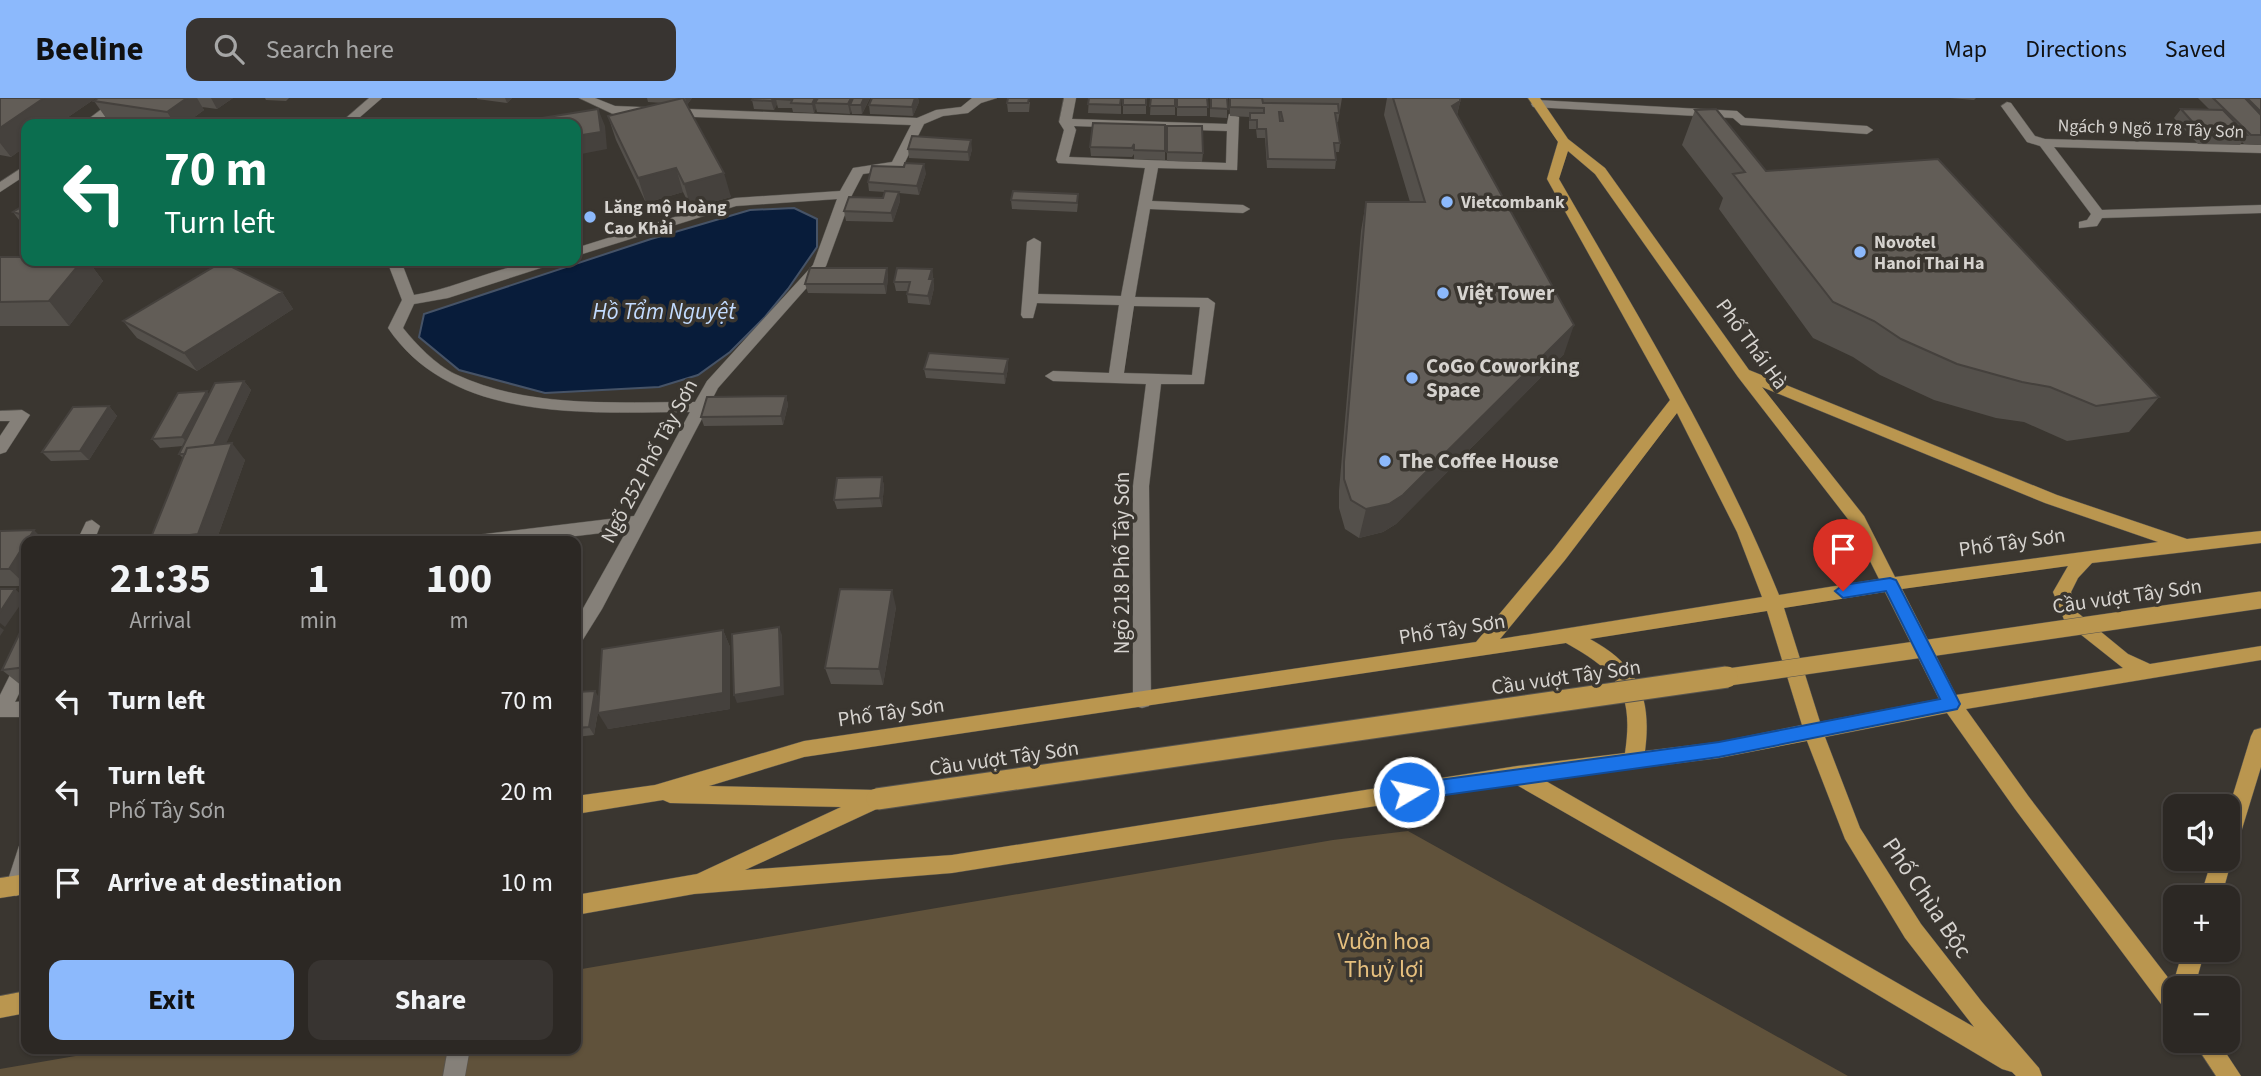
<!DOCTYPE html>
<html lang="en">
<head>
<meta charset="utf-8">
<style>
  :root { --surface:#2c2824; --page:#383431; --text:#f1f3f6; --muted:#a6a6a6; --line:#484441; --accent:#8cb9fc }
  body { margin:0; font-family:"Source Sans 3",sans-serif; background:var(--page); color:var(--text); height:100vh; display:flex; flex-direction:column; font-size:26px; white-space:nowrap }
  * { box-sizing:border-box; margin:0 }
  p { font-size:23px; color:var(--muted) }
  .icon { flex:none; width:38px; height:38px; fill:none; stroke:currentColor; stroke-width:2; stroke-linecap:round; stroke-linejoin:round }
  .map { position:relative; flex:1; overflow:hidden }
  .sheet { position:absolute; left:21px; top:438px; width:560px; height:518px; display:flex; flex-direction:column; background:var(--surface); border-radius:14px; box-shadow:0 2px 5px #0004,0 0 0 2px var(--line) }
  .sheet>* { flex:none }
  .banner { position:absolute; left:21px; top:21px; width:560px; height:147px; border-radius:14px; box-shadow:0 2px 5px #0004,0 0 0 2px var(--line); background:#0b6e4f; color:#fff; overflow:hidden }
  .controls { position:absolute; left:2163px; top:696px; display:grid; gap:14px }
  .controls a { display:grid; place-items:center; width:77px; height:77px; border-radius:14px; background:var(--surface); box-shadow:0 2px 5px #0004,0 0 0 2px var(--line); font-size:35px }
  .pin { position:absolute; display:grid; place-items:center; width:60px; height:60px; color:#fff; margin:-72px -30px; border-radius:50% 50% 50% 0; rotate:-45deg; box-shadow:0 0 7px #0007 }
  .pin .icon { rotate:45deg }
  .me { position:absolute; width:77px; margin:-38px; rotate:81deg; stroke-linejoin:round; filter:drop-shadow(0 0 5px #0008) }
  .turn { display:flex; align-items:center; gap:24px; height:147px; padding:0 28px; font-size:32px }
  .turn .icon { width:91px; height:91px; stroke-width:2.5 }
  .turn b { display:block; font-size:49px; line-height:60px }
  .eta { display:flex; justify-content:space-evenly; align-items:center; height:119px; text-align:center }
  .eta b { font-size:42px; font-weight:700; line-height:49px }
  .primary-button { display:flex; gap:14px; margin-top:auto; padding:14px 28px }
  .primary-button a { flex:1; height:80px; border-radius:14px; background:var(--accent); color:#111; font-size:28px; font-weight:700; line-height:80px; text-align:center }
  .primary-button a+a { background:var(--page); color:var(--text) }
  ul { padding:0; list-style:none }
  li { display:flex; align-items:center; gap:21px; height:91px; padding:0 28px }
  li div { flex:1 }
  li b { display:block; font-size:26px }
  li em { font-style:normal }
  header { display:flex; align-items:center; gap:42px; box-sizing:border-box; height:98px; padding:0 35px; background:var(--accent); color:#111 }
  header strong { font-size:33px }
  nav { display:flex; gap:38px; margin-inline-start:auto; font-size:24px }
  .search { width:490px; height:63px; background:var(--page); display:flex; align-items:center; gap:18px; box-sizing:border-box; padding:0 24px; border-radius:14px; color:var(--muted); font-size:26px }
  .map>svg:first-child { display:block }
</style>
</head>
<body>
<header>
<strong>Beeline</strong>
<div class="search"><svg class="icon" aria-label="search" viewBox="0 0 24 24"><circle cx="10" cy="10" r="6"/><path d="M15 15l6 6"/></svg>Search here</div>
<nav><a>Map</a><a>Directions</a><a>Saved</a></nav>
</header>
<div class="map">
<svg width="2261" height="978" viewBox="0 0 2261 978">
  <rect width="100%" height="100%" fill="#3a3630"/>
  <path fill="#60523b" d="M1408 733 1848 978H0V971L122 950H576V872L1333 742Z"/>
  <path fill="#081c3a" stroke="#465367" stroke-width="2" d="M794 110 817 121V149L788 191 765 219 730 254 698 277 659 289 545 295 459 272 419 239 424 216 651 141 750 112Z"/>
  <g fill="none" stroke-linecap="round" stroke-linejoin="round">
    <g stroke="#57544f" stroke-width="1">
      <path id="minor" d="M116 0H130L96 26H82Z
        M369 0H382L352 26H339Z
        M579 0H595L615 8 917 20 936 12 961 9 972 0H997L981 5 968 15 943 18 924 26 902 70 863 76 852 97 826 168 718 290 602 511 582 543 576 545V523L627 432 534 443H469L477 437 634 418 690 314C588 314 453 326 388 230L402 202 387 163H401L414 197C460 190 512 161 555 163L553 166 448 200 414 206 403 230C416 246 436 267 455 276 529 311 616 304 695 304L707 283 813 167 837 101 736 108 576 158V150L735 100 840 93 853 70 892 64 911 27 613 16Z
        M1064 0H1076L1072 21 1227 26 1229 16 1239 19 1237 72 1158 70 1152 103 1243 107 1250 111 1243 115 1150 111 1135 199 1208 200 1215 205 1204 286H1161L1149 388 1151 602 1149 608 1142 610 1135 608 1133 602V388L1146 286 1053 283 1045 278 1053 273 1109 275 1119 207 1037 205 1033 220H1023L1021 217 1027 144 1034 140 1041 144 1038 196 1121 198 1145 70 1058 65 1056 62 1064 32 1059 24ZM1074 28 1227 33 1226 65 1069 59 1076 32ZM1134 208 1200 209 1192 277 1124 275Z
        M1537 2 1737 13 1745 20 1867 28 1873 32 1867 36 1741 27 1733 20 1533 9 1531 6Z
        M2007 4 2011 5 2035 38 2045 41 2261 47V55L2054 49 2102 112 2261 107V115L2102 120 2097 128 2079 130V124L2087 122 2091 116 2040 48 2027 44 2001 8Z
        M26 67V77L0 94V84Z
        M22 312 30 317 6 354 0 356V338L10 323H0V313Z
        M92 422 100 428 94 443H77L86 424Z
        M26 555V581L15 604 26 603V619H0V597L20 557Z
        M26 746V788L23 795 16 798 9 795 6 788 19 748Z
        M448 950H470L465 978H443Z"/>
    </g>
    <g stroke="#57544f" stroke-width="1">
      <path id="major" d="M1528 0H1540L1568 41 1605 70 1749 272 2057 397 2187 441 2261 433V445L2092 465 2078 480 2071 494 2078 515 2128 556 2150 566 2261 548V562L1966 611 2029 699 2173 886 2183 852H2205L2194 891H2175V917L2167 914 2015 711 1947 615 1825 639 1860 730 1921 826 1982 904 2039 970 2042 978H2016L2012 974 2002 971 1725 806 1515 686 952 775 694 796 576 817V797L697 776 841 709 670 705 663 702 576 716V698L655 687 804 643 1476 544 1553 452 1670 302 1547 81 1558 44ZM1568 53 1595 76 1738 279 1851 425 1879 481 1779 497C1720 351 1637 217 1559 81ZM1762 289 2045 405 2158 444 1895 479 1864 418ZM1677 315 1737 434 1762 499 1500 541 1565 462ZM2068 468 2053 494 2065 524 2123 570 1956 597 1902 491ZM1885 494 1939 601 1820 624 1784 510ZM1767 513 1802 627 1719 644 1645 653C1652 599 1638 567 1590 541ZM1566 545C1618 574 1634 594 1625 655L1517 668 952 757 745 772 881 709 887 701 884 695 877 692 709 688 804 659ZM1807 643 1845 741 1905 840 1974 929 1544 682 1719 660Z
        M2261 630V669L2238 744 2235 751 2228 753V713L2251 638 2254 632Z
        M2228 754 2232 761 2221 800H2200L2212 761H2228Z
        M26 776V796L0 800V780Z
        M26 893V915L0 920V898Z
        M2193 943H2218L2241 978H2216Z"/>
    </g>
    <use href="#minor" fill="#858079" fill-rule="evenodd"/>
    <use href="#major" fill="#ba964f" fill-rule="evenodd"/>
    <g stroke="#57544f" stroke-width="18" stroke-linecap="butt">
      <path id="major-bridge-far1" d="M1715 581 2261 502"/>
    </g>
    <g stroke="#57544f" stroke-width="23" stroke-linecap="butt">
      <path id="major-bridge" d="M877 701 1727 579"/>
    </g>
    <use href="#major-bridge-far1" stroke="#ba964f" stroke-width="17"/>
    <use href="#major-bridge" stroke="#ba964f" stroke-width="21"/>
  </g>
  <path fill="#54504b" d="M0 0H96L58 26H26V48L11 59 0 57Z
    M98 0H233L217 11 202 9 204 12 185 26H145L106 20 94 3Z
    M265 0H289L286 3 266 2Z
    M477 0H512L507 5 477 1Z
    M647 0H692L687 7 731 99 691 110 683 94 646 105 616 42 608 18 663 5 648 4Z
    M870 0 862 16H852L851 12 850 16 817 14 816 10 814 15 793 14 792 10H778L777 6 774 12 754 11 752 2Z
    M872 0H918L919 4 913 18 870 16 869 7Z
    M1089 0H1121V16L1088 15Z
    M1123 0H1146V16H1123Z
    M1151 0H1175V17H1150Z
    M1177 0H1207V18H1177Z
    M1210 0H1227V20L1210 19Z
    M1229 0H1342L1338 24H1336L1340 45 1339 54H1335L1336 62 1335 71 1267 70 1265 40H1257L1256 31H1249V19L1230 18Z
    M1387 0H1461L1457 17 1564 256 1396 426 1383 434 1359 440 1345 431 1339 410V393L1361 133 1366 104H1410L1384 17Z
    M1950 0H1976L1974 2Z
    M2198 0H2261V47L2244 46 2242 44 2240 47 2198 46 2174 20 2181 11 2210 12Z
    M1030 4 1029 14H1008L1007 5Z
    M1695 12 1766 73 2159 299 2129 334 2067 343 2024 324 1996 320 1934 302 1880 277 1853 259 1813 240 1719 111 1723 100 1682 47Z
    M1165 27V62L1134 61V56L1132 59 1091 58 1090 49Z
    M1167 28 1203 55 1202 64 1167 63Z
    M908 51H972L969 63 909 60Z
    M926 75 919 97 899 95 900 103 893 124 846 123 844 113 883 100 885 94 869 93 868 84Z
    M1011 102 1078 105 1077 114 1012 111Z
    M26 106V131L13 114Z
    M0 159 26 163H88L103 183 69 228H0Z
    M887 170 888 180 886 196 808 195 805 186Z
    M932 171 934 190 930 207 908 205 907 196V193H896L894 184Z
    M282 194 293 211 197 273 137 240 123 223Z
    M1008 270 1005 286 926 280 924 271Z
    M244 283 251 292 226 345 245 362 216 443H151L150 442 183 360 179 356 183 348 160 350 152 341 209 296Z
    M786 298 788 307 783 327 704 328 701 319Z
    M109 308 117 318 89 362 51 363 42 354Z
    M882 379 884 388 882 409 837 411 834 402Z
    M0 433 26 443V488H0Z
    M896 509 883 587 831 586 825 570Z
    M26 522V588H22L2 572Z
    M723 532 730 549V611L608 631 599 608 594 637 576 639V594L599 600Z"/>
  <path fill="#45413d" d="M44 0H96L58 26H26V48L11 59 0 45V30Z
    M187 0H197L204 12 185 26H175L167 14Z
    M211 0H233L217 11Z
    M505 0H512L507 5Z
    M685 0H692L687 7Z
    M774 0H781L776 1 777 6 774 12 771 3Z
    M815 0H821L815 5 816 10 814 15 812 6Z
    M851 0H856L850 7 851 12 850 16 848 6Z
    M864 0H870L862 16 861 7Z
    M915 0H918L919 4 913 18 912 9Z
    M1461 0 1453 32 1452 8Z
    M598 11 605 28 607 51 576 57V38Z
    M971 42 972 51 969 63 968 54Z
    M924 66 926 75 919 97 917 88Z
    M676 70 683 94 646 105 638 80Z
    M724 75 731 99 691 110 684 86Z
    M899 94 900 103 893 124 891 115Z
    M82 163H88L103 183 69 228 49 203Z
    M887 170 888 180 886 196 884 186Z
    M932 171 934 190 930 207 928 198 929 181Z
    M282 194 293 211 197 273 184 255Z
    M1574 227 1564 256 1396 426 1383 434 1359 440 1366 411Z
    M1008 261V270L1005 286 1004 276Z
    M244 283 251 292 218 363 210 354Z
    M207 293 214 303 190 348 182 339Z
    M786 298 788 307 783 327 781 318Z
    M109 308 117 318 89 362 80 353Z
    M232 345 245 362 216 443H203L198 436Z
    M882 379 884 388 882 409 880 400Z
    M34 432 45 443H27Z
    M26 444V487L9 471Z
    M15 491 25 500 5 529 0 525V514Z
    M892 492 896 509 883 587 879 571Z
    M0 529 4 532 0 538Z
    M779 529 782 537 784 597 737 605 734 597Z
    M723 532 730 549V611L608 631 598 615Z
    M595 593 600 601 594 637 589 629Z"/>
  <path fill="#625d57" stroke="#45413d" stroke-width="2" fill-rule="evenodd" d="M0 0H44L0 30Z
    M98 0H187L167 14 94 3Z
    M683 0 724 75 684 86 676 70 638 80 608 18Z
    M753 0H774L771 3 752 2Z
    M777 0H791L790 2 776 1Z
    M793 0H815L812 6 791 5Z
    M818 0H851L848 6 815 5Z
    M853 0H864L861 7H850Z
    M872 0H915L912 9 869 7Z
    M1008 0H1029L1028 5H1007Z
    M1089 0H1121L1120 7 1088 6Z
    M1123 0H1146V7H1123Z
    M1151 0H1175V8H1150Z
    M1177 0H1207L1208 9H1177Z
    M1211 0H1227L1228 11 1211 10Z
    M1230 0H1262L1263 5 1338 6 1339 15H1335L1340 45H1334L1336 62 1268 61 1266 31H1257V22H1250V15H1264V10L1230 9ZM1279 14H1281L1283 23H1280Z
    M1393 0H1460V3L1452 8 1574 227 1403 397 1389 406 1366 411 1351 402 1344 381V364L1366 104H1425Z
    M2213 0H2245L2261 17V37H2251Z
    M2247 0H2261V14Z
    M598 11 601 34 576 38V26H505Z
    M1716 11 1766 73 1938 61 2159 299 2096 308 2050 289 2022 284 1957 266 1901 241 1874 223 1833 204 1733 76 1745 74 1695 12Z
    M2181 11 2223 12 2247 37H2204Z
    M264 20 280 24 277 26H254Z
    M1093 25 1165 27V53L1134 52V46L1132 50 1090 49Z
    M1167 28H1202L1203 55 1167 54Z
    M912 38 971 42 968 54 908 51Z
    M905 65 924 66 917 88 868 84 872 68 904 69Z
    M885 93 899 94 891 115 844 113 849 99 883 100Z
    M1013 93 1078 96 1077 105 1011 102Z
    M26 106V118L13 114Z
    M0 159H26V163H82L49 203 0 204Z
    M222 164 282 194 184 255 123 223Z
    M810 170H887L884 186H805Z
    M897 170 932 171 929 181H933L928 198 907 196 910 184H894Z
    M929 255 1008 261 1004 276 924 271Z
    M244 283 214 347 187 350 185 356H179L215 285Z
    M207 293 182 339 152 341 178 295Z
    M786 298 781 318 701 319 707 299Z
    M109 308 80 353 42 354 73 309Z
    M232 345 198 436 150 442 187 350Z
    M882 379 880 400 834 402 837 380Z
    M34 432 27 443H26V444L9 471H0V433Z
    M0 491H15L0 514Z
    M840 491 892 492 879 571 825 570Z
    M26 522V569L2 572Z
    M779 529 781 589 734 597 732 536Z
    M723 532V595L598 615 602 551Z
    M595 593 589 629 576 630V594Z"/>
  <path fill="#1a73e8" stroke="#114b97" stroke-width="2" d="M1890 480 1896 482 1957 600 1960 606 1957 611 1719 659 1409 702 1403 700 1400 694 1403 689 1409 686 1719 644 1940 601 1886 493 1843 500 1835 493 1843 487Z"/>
  <g fill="#8cb9fc" stroke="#3a3630" stroke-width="2.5">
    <circle cx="1447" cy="104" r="7"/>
    <circle cx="590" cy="119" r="7"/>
    <circle cx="1860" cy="154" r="7"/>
    <circle cx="1443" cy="195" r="7"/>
    <circle cx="1412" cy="280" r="7"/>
    <circle cx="1385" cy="363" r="7"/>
  </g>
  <g text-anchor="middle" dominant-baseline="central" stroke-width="7" stroke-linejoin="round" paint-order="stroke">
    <g font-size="18" fill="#d6d3cf" stroke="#3a3630">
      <text transform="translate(2151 31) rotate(2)">Ngách 9 Ngõ 178 Tây Sơn</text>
    </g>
    <g font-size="18" font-weight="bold" fill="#d6d3cf" stroke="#3a3630" text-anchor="start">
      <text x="1461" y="104">Vietcombank</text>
      <text x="604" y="109">Lăng mộ Hoàng<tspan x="604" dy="21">Cao Khải</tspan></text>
      <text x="1874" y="144">Novotel<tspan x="1874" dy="21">Hanoi Thai Ha</tspan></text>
    </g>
    <g font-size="21" font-weight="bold" fill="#d6d3cf" stroke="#3a3630" text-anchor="start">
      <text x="1457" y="195">Việt Tower</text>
      <text x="1426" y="268">CoGo Coworking<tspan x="1426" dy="24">Space</tspan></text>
      <text x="1399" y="363">The Coffee House</text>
    </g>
    <g font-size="21" fill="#d6d3cf" stroke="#3a3630">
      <text transform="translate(1752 246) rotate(54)">Phố Thái Hà</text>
      <text transform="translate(649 363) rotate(-62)">Ngõ 252 Phố Tây Sơn</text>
      <text transform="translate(2012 444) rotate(-8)">Phố Tây Sơn</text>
      <text transform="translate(1122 465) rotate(-90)">Ngõ 218 Phố Tây Sơn</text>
      <text transform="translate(2127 498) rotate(-8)">Cầu vượt Tây Sơn</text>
      <text transform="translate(1452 531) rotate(-9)">Phố Tây Sơn</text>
      <text transform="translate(1566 579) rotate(-8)">Cầu vượt Tây Sơn</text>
      <text transform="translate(891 614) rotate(-8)">Phố Tây Sơn</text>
      <text transform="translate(1004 660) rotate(-8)">Cầu vượt Tây Sơn</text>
    </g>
    <g font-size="23" font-style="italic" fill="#c2dbff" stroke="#3a3630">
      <text x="664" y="213">Hồ Tẩm Nguyệt</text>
    </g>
    <g font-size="24" fill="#d6d3cf" stroke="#3a3630">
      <text transform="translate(1927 800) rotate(56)">Phố Chùa Bộc</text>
    </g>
    <g font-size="24" fill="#e5bf7e" stroke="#3a3630">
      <text x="1384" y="843">Vườn hoa<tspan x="1384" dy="28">Thuỷ lợi</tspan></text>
    </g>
  </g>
</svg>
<div class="controls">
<a><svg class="icon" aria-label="sound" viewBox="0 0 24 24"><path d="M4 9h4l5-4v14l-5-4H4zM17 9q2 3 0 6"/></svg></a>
<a>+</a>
<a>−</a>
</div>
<div class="pin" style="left:1843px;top:493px;background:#d93025"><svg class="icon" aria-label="arrive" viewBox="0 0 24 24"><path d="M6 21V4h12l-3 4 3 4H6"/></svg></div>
<svg class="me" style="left:1409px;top:694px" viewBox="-20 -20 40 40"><circle r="17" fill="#1a73e8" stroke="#fff" stroke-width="3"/><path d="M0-11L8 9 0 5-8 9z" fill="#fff"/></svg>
<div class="banner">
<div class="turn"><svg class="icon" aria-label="left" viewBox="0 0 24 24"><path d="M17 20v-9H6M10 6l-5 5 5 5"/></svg><div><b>70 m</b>Turn left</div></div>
</div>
<section class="sheet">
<div class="eta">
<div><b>21:35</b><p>Arrival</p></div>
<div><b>1</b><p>min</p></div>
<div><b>100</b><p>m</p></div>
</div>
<ul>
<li><svg class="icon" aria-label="left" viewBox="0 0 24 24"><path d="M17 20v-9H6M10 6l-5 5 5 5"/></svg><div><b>Turn left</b></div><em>70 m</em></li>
<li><svg class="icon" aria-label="left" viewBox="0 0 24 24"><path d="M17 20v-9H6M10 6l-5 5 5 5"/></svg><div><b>Turn left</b><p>Phố Tây Sơn</p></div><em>20 m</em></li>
<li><svg class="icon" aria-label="arrive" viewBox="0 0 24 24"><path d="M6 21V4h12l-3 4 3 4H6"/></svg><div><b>Arrive at destination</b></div><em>10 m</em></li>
</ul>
<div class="primary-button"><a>Exit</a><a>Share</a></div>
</section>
</div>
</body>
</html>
